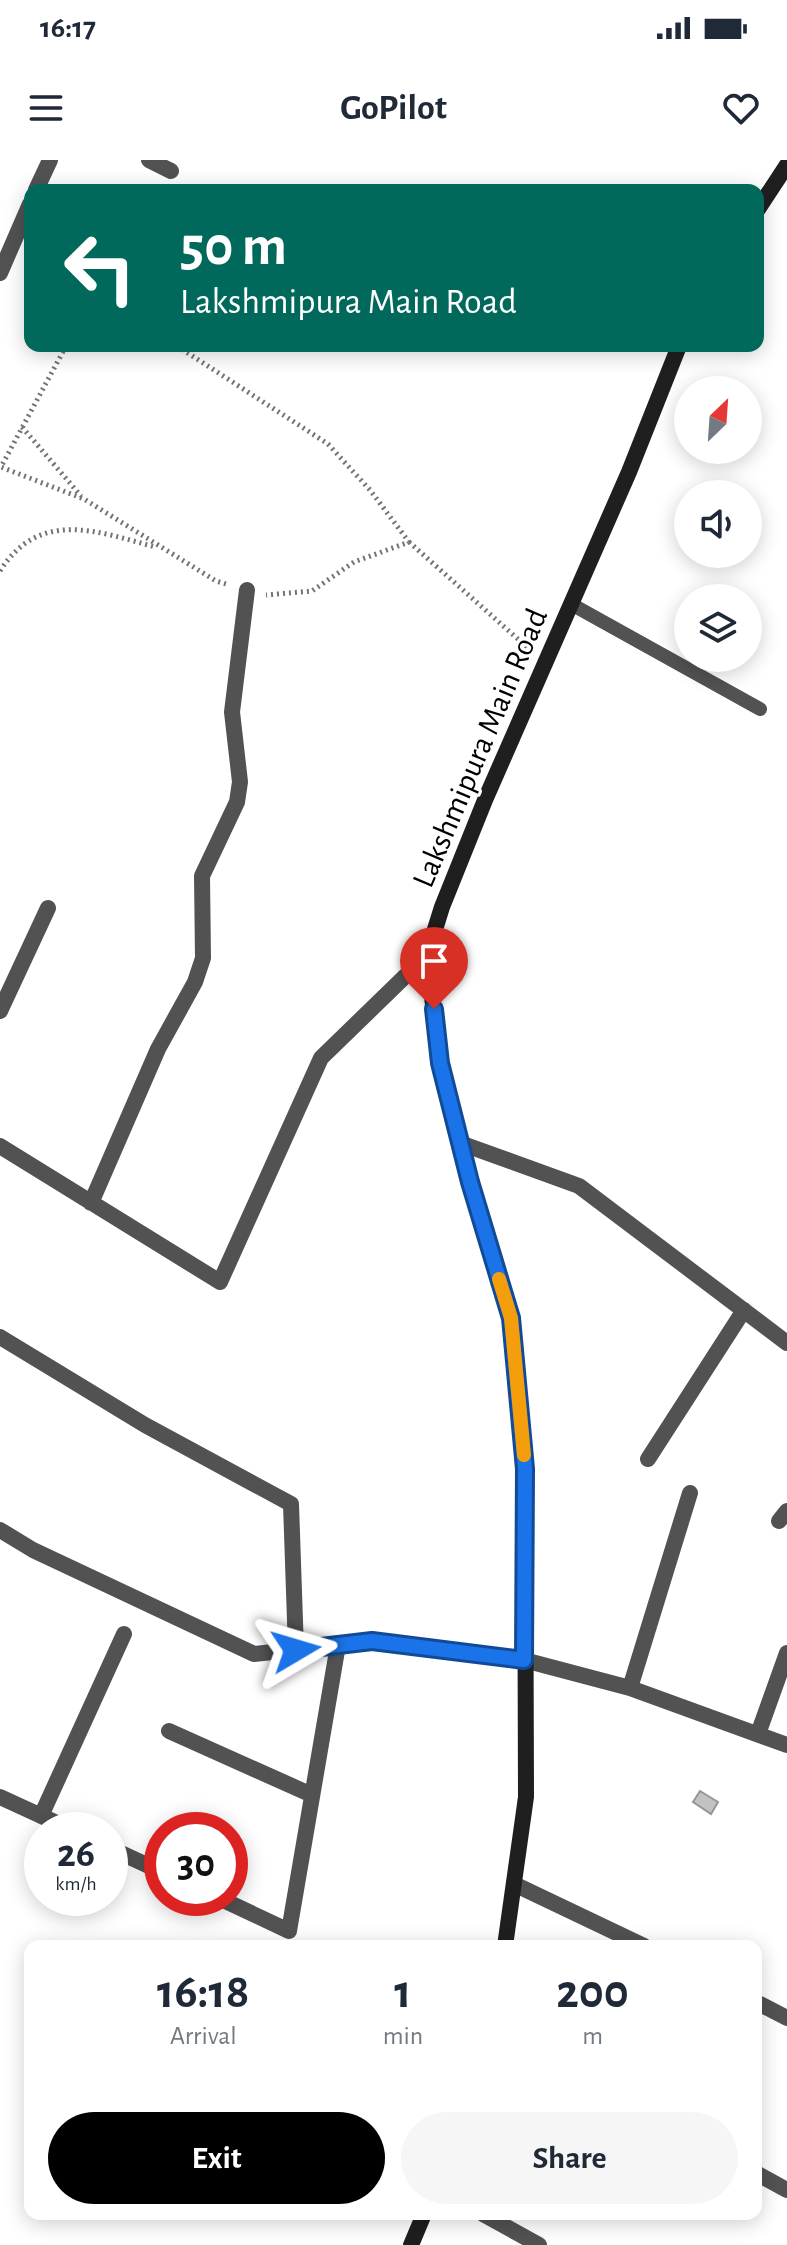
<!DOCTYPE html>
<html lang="en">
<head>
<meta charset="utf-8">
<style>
  :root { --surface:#fff; --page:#f6f6f7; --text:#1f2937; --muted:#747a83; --accent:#000 }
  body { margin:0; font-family:"Alegreya Sans",sans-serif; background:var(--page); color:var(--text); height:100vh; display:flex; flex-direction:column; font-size:30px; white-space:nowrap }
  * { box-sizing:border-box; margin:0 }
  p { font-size:26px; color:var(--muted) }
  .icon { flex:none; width:44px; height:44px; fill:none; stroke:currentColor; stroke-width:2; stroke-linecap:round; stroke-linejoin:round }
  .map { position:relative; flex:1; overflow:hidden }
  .side { position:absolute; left:24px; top:1780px; width:738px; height:280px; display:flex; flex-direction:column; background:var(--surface); border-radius:16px; box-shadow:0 4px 20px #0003 }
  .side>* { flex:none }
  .hud { position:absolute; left:24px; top:24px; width:740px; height:168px; border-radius:16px; box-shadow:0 4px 20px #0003; background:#00695c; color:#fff; overflow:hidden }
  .needle { width:52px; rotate:25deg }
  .tools { position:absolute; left:674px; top:216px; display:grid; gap:16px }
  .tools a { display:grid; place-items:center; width:88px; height:88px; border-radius:50%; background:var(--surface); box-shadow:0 4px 20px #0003; font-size:40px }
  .speed { position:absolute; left:24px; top:1652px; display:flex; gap:16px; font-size:40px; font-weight:700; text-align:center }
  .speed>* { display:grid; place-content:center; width:104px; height:104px; border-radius:50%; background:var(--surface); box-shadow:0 4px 20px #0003; line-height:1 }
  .speed small { font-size:20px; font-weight:400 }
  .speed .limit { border:12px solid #d22; background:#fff; color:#111 }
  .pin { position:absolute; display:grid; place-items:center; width:68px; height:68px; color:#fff; margin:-82px -34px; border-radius:50% 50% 50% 0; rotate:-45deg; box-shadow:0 0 8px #0007 }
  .pin .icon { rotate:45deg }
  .me { position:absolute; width:88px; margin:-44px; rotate:83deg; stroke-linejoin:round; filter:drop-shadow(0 0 6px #0008) }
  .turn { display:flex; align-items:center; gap:28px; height:168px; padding:0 24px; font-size:36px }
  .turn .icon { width:104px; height:104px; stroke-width:2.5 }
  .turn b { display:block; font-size:56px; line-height:68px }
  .eta { display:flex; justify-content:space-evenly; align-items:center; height:136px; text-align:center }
  .eta b { font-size:48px; font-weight:700; line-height:56px }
  .action { display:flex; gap:16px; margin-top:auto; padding:16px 24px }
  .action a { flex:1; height:92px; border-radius:48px; background:var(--accent); color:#fff; font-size:32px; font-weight:700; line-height:92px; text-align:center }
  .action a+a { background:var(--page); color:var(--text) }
  .status { display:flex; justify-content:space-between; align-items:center; height:56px; padding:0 40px; background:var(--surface); direction:ltr }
  .status svg { height:22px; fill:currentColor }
  header { display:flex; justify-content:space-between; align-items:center; height:104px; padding:0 24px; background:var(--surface); font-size:36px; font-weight:700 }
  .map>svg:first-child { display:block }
</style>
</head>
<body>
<div class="status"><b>16:17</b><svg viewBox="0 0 49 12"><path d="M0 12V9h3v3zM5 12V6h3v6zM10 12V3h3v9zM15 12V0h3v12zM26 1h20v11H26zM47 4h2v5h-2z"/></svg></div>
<header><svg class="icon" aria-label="menu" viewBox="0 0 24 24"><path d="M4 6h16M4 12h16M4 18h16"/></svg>GoPilot<svg class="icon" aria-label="heart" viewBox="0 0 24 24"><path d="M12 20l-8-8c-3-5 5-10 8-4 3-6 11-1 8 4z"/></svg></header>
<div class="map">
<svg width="787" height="2085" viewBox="0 0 787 2085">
  <rect width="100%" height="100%" fill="#fff"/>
  <path fill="#c2c2c2" stroke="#969696" stroke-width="2" d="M700 1631 718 1642 711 1654 693 1642Z"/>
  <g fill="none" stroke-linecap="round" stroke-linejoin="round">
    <path stroke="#747474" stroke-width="5" stroke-dasharray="2 4" stroke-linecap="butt" d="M66 186 1 307 84 339 216 421 226 424
      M177 186 328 284 370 330 409 382 354 402 312 431 266 435
      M22 267 81 336
      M409 382 528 488
      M0 411C39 349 97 371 155 387"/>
    <path stroke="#525252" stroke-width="14" d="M571 444 760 549"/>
    <path stroke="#525252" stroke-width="16" d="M149 0 171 11
      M36 30 50 0
      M0 113 30 44
      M0 851 48 748
      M460 983 579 1026 787 1183
      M0 986 220 1122 321 898 427 795
      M91 1043 158 889 195 822 203 798 202 716 237 642 240 622 232 552 247 430
      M0 1177 145 1265 291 1344 296 1490
      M648 1299 744 1150
      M779 1361 787 1351
      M0 1370 33 1390 254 1494 372 1481 524 1500 630 1528 787 1585
      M630 1528 690 1333
      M169 1571 312 1635
      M758 1574 787 1493
      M0 1637 72 1670
      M41 1656 124 1474
      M110 1688 162 1712
      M516 1725 644 1786
      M219 1738 289 1771 338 1485
      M756 1842 787 1858
      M756 2013 787 2030
      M483 2054 539 2085"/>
    <path stroke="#1f1f1f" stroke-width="16" d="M758 49 787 5
      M505 1786 526 1637 525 1309 511 1158 470 1022 440 903 427 795 442 747 485 640 629 312 679 186
      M411 2085 424 2054"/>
  </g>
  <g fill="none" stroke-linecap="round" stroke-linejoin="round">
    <g stroke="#114b97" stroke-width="20">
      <path id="route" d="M296 1490 372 1481 524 1500 525 1309 511 1158 470 1022 440 903 434 849"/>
    </g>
    <use href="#route" stroke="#1a73e8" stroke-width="14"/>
    <path stroke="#f59e0b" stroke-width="14" d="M499 1119 511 1158 524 1295"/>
  </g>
  <g text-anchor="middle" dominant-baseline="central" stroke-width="6" stroke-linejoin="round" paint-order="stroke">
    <g font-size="32" fill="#000" stroke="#fff">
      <text transform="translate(480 588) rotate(-67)">Lakshmipura Main Road</text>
    </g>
  </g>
</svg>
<div class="tools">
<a><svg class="needle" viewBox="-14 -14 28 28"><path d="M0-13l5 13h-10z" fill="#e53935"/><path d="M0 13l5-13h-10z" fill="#747a83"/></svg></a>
<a><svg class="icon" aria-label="sound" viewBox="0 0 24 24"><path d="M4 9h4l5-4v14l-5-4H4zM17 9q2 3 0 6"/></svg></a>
<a><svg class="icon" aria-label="layers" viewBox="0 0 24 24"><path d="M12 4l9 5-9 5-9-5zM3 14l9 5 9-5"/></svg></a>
</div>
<div class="speed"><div>26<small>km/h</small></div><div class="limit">30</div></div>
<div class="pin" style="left:434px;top:849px;background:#d93025"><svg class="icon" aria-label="arrive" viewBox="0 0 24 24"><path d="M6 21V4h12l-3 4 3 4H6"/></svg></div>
<svg class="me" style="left:296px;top:1490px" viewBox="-20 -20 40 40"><path d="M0-17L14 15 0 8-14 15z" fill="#1a73e8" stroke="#fff" stroke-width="4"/></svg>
<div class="hud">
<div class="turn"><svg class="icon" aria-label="left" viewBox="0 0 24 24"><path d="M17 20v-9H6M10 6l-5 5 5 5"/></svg><div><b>50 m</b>Lakshmipura Main Road</div></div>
</div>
<section class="side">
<div class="eta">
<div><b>16:18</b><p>Arrival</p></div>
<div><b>1</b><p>min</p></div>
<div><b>200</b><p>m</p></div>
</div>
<div class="action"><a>Exit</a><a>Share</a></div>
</section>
</div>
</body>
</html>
